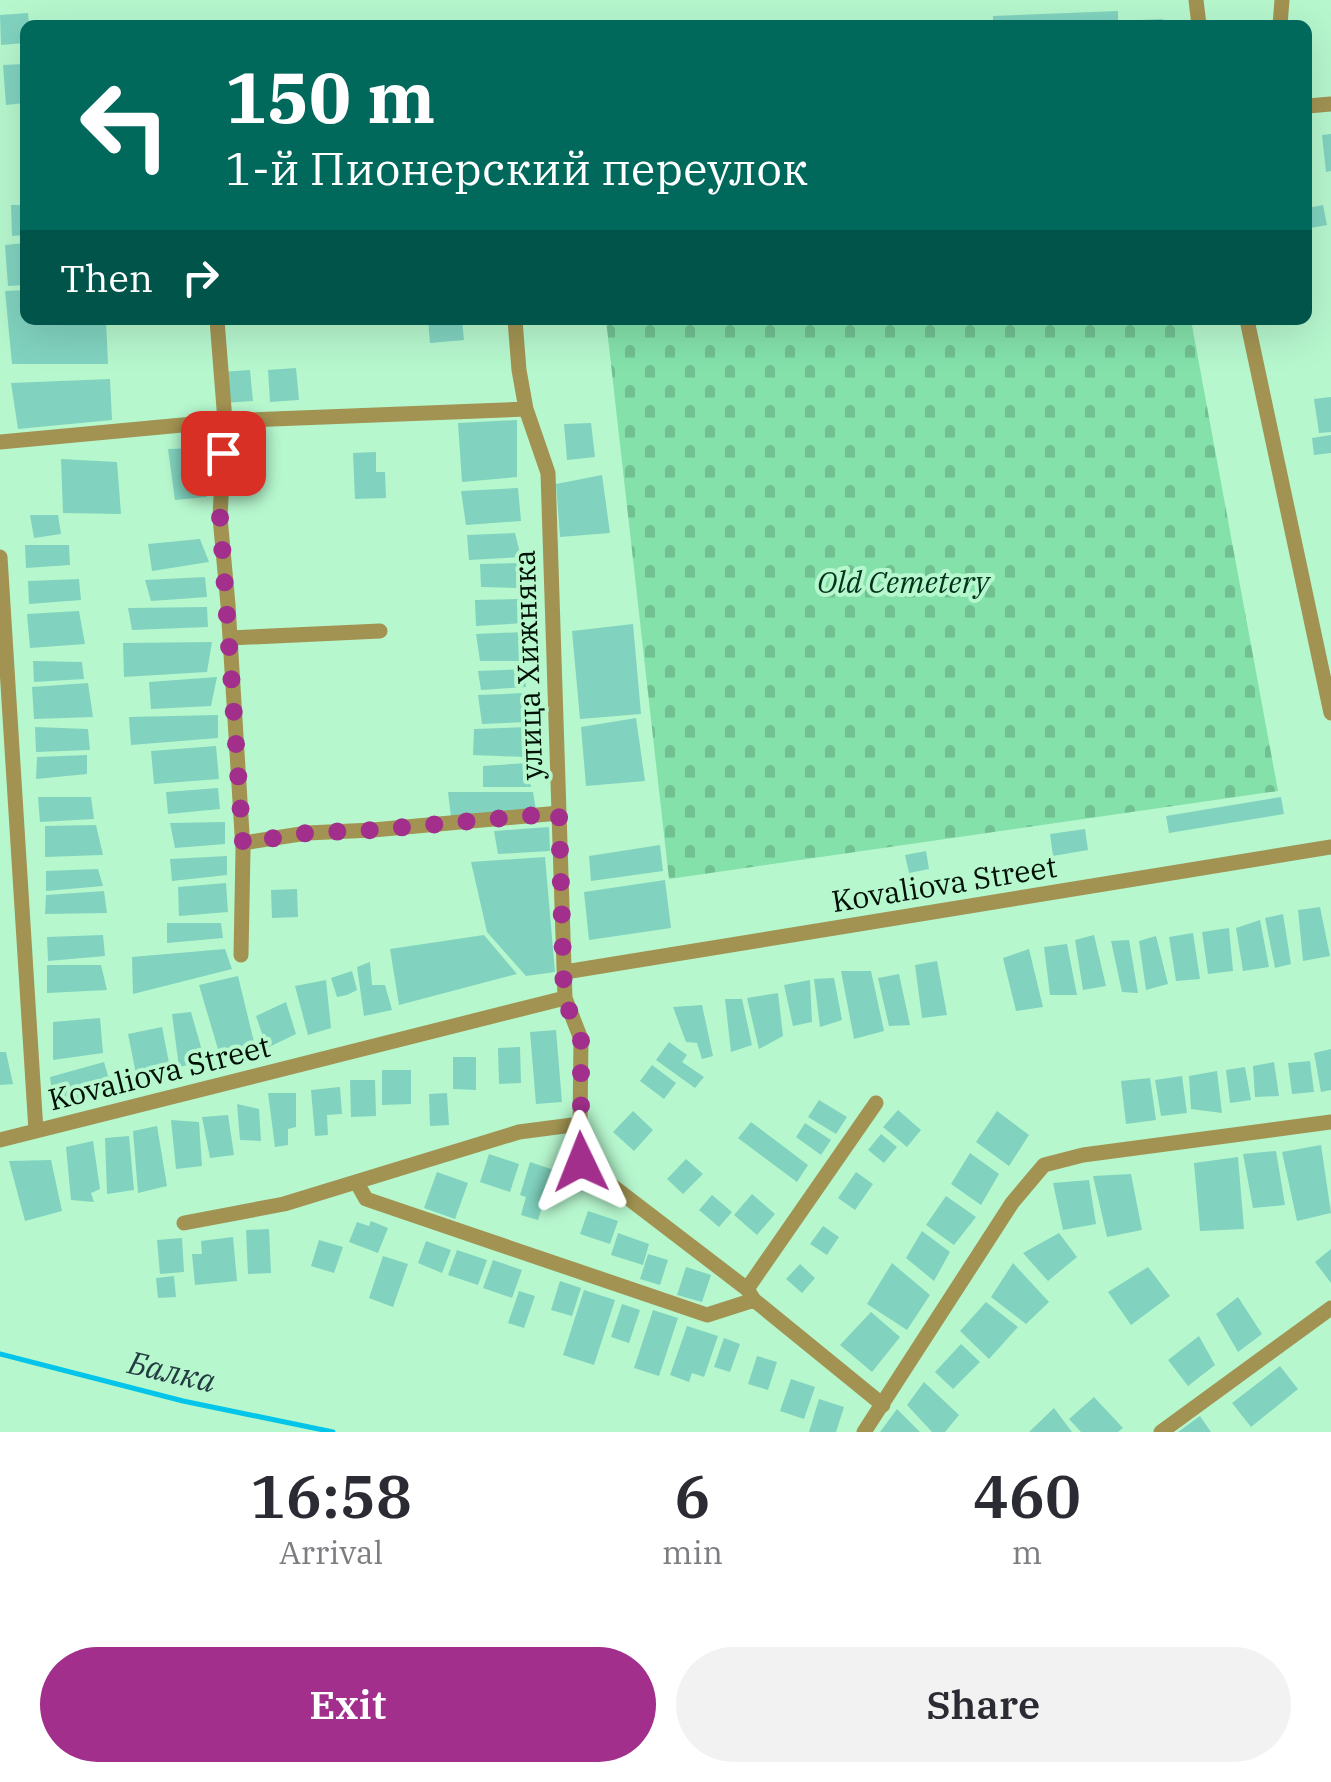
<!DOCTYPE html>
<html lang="en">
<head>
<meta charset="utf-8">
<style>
  :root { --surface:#fff; --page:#f2f2f3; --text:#2b2b33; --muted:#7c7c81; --accent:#a12f8b }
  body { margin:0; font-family:"IBM Plex Serif",serif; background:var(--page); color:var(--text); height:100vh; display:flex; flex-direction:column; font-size:38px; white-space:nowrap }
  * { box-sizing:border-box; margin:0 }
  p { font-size:32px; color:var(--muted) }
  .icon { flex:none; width:55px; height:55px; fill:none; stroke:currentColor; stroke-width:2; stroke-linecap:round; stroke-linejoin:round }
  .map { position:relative; height:1432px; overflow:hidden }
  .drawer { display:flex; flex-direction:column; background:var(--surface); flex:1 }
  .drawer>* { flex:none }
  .guide { position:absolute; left:20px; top:20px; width:1292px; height:305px; border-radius:15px; box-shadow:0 10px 40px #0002; background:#00695c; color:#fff; overflow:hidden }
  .pin { position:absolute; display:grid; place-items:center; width:85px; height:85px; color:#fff; margin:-42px; border-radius:20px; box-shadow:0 5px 15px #0006 }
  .me { position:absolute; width:110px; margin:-55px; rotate:358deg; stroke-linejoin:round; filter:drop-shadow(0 0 8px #0008) }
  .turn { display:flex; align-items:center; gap:35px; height:210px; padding:0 40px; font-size:45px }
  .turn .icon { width:130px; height:130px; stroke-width:2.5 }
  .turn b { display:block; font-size:70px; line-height:85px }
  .then { display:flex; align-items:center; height:95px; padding:0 40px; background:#0003; gap:20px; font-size:38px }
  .eta { display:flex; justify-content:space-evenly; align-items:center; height:170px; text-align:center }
  .eta b { font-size:60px; font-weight:600; line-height:70px }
  .cta { display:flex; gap:20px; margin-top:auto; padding:20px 40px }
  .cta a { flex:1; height:115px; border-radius:60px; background:var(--accent); color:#fff; font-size:40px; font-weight:600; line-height:115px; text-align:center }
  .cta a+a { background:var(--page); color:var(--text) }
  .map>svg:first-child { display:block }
</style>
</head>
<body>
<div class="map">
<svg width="1331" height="1432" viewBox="0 0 1331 1432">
  <defs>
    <pattern id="cemetery-stones" width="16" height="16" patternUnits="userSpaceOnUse" patternTransform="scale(2.5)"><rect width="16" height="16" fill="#84e1aa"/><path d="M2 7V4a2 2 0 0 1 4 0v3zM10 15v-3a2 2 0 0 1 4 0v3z" fill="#70c091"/></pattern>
  </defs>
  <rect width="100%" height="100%" fill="#b6f7ce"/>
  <path fill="url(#cemetery-stones)" d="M606 320H1191L1278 791 669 879Z"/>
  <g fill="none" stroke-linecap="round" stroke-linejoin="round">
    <path stroke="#02c5e9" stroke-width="5" d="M0 1354 183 1401 333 1432"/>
  </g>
  <path fill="#81d3bf" d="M1118 11V21L1163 19V25H993V16Z
    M28 13 29 25H25V43L1 45 0 15Z
    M25 64V103L6 105 3 65Z
    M1331 134V171L1326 172 1322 135Z
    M11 205H25V235L12 236Z
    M1323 205 1327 225 1310 228 1308 208Z
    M25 243V285L8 286 5 245Z
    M25 290V320H106L108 364H12L5 291Z
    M428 320H462L464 340 430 343Z
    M296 368 299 400 270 402 268 370Z
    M250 370 253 401 223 403 221 372Z
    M110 379 112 420 18 429 11 383Z
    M1331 397V432L1319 433 1314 399Z
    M517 420V477L462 482 458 423Z
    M591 423 595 457 567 460 564 424Z
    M1331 435V453L1314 455 1312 438Z
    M202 448 207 497 175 500 168 449Z
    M376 452V472H385L386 498 355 499 353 453Z
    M61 459 117 462 121 514 63 513Z
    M602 475 610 533 560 537 556 484Z
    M518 488 521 521 466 525 461 491Z
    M30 515H58L61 534 34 538Z
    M515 533 521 557 469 560 467 535Z
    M200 539 209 562 152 571 148 544Z
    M25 545H69L70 565 26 568Z
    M518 563 520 588 481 587 480 564Z
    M205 577 207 597 151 601 145 580Z
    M79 579 81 600 29 604 28 581Z
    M521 599 525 623 476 626 475 600Z
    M207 607 208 627 132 630 128 608Z
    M79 611 85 644 30 648 27 614Z
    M633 624 641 714 580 719 572 631Z
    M523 632 528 661H480L476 634Z
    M212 642 207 672 124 677 123 643Z
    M33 661 82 662 84 679 34 682Z
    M525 669 526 687 481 690 478 671Z
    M217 677 211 706 151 709 149 682Z
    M88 683 93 717 34 719 32 687Z
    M525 693 528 722 482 724 478 695Z
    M218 715V738L131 745 129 717Z
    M636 718 645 781 586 786 581 727Z
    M35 727 88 729 90 750 36 752Z
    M528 727 526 757 473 755 474 729Z
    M216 746 219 779 154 784 151 751Z
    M87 755V774L36 779 37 757Z
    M527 763 531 787H483V766Z
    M218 788 220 809 168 814 166 792Z
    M448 792H533L536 810 451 817Z
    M38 797H91L94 819 40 822Z
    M1281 797 1284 814 1169 833 1166 816Z
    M225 822V844L175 848 170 823Z
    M96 825 103 855 45 857V826Z
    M549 827 550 851 498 854 494 831Z
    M1085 829 1088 850 1053 856 1050 834Z
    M660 845 663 871 591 881 589 856Z
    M926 851 929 869 909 873 905 855Z
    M227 856V875L172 881 170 859Z
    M545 857 555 972 526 976 487 932 471 862Z
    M98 869 103 886 46 891V871Z
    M665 880 671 928 589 940 584 892Z
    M226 883 228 912 179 916 178 887Z
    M297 889 298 917 272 918 271 890Z
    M104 891 107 913 45 914 46 895Z
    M1320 907 1330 956 1303 961 1298 910Z
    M1283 914 1291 964 1275 968 1265 918Z
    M1260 920 1269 967 1243 971 1236 928Z
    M167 923H221L223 938 167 943Z
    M1229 928 1233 971 1208 974 1202 932Z
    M1193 933 1200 979 1176 981 1169 937Z
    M103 935 105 956 48 961 47 937Z
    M484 935 517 974 399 1005 390 949Z
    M1094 935 1106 986 1083 990 1075 940Z
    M1156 936 1168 984 1146 990 1139 941Z
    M1129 940 1138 993 1122 992 1111 941Z
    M1067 944 1077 995H1050L1044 947Z
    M225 949 232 969 133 994 132 957Z
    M1029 949 1043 1007 1016 1011 1003 958Z
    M937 961 947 1015 922 1018 915 965Z
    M370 962 372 985H385L392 1010 364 1016 357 967Z
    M47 965H101L107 990 47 993Z
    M352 971 357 990 347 995 337 997 331 978Z
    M841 971H871L884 1031 854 1039Z
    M899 974 910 1025 889 1026 878 978Z
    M238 976 255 1046 220 1056 199 985Z
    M834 978 842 1020 820 1027 814 979Z
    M326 980 331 1028 308 1035 295 986Z
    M810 980 812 1022 793 1026 784 985Z
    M778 993 783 1036 759 1049 747 998Z
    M725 999H742L752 1045 731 1052Z
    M286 1002 296 1034 267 1048 256 1016Z
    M702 1005 713 1056 702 1059 697 1043 686 1042 673 1007Z
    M191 1012 205 1061 179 1067 172 1014Z
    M100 1018 103 1053 53 1060V1022Z
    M162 1027 170 1068 137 1079 128 1034Z
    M556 1030 562 1102 536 1104 530 1032Z
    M669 1042 687 1055 682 1062 704 1077 695 1088 656 1060Z
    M520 1047 521 1083 499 1084 498 1048Z
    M1331 1049V1090L1321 1092 1314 1053Z
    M0 1052H6L13 1084 0 1085Z
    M453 1057H476V1090L453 1089Z
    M1310 1061 1314 1092 1292 1094 1288 1063Z
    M104 1062 112 1089 54 1107 50 1077Z
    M1274 1062 1279 1096 1255 1097 1253 1066Z
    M652 1065 676 1083 664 1099 640 1081Z
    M1245 1067 1251 1100 1230 1103 1226 1070Z
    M382 1070H411V1104L382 1105Z
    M1217 1071 1222 1113 1191 1109 1189 1076Z
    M1182 1076 1187 1113 1161 1116 1155 1080Z
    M1150 1078 1156 1120 1126 1124 1121 1081Z
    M350 1080H375L376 1116 351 1117Z
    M340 1087 342 1114 327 1115 328 1135 315 1136 311 1090Z
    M268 1093H296V1127L288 1129V1145L275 1147Z
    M447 1093 449 1125 430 1126 429 1094Z
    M819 1100 847 1117 836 1134 808 1117Z
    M237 1104 259 1109 261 1141 240 1140Z
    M898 1110 921 1130 907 1147 883 1127Z
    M633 1111 653 1130 634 1151 613 1132Z
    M997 1111 1029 1135 1009 1166 976 1142Z
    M228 1115 234 1155 210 1158 202 1117Z
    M171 1120 199 1122 202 1166 176 1169Z
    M751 1122 808 1165 797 1182 738 1138Z
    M805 1123 831 1140 821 1155 796 1137Z
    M157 1126 167 1186 138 1193 133 1131Z
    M881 1134 897 1147 884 1163 868 1150Z
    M129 1136 134 1190 107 1194 105 1138Z
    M93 1141 100 1189 91 1193 94 1202 71 1200 66 1147Z
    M1321 1145 1331 1213 1297 1221 1282 1152Z
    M1276 1151 1285 1205 1253 1208 1243 1154Z
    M970 1153 999 1174 981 1205 951 1184Z
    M489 1154 519 1164 510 1192 480 1182Z
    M1238 1157 1244 1229 1200 1231 1194 1163Z
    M686 1159 703 1174 683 1194 667 1179Z
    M51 1160 62 1211 25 1221 9 1161Z
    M530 1162 554 1170 538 1220 521 1215 526 1197 520 1195Z
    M437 1172 468 1183 455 1219 424 1208Z
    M856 1172 873 1184 855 1210 838 1198Z
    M1131 1174 1142 1230 1107 1237 1093 1176Z
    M1089 1180 1096 1224 1063 1230 1053 1183Z
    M752 1194 775 1214 757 1235 734 1215Z
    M712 1195 732 1212 719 1227 699 1210Z
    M946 1196 976 1217 954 1245 926 1225Z
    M588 1211 618 1221 610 1244 580 1234Z
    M371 1221 388 1228 378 1253 349 1242 357 1222 369 1226Z
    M823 1226 839 1237 827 1255 810 1244Z
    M269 1229 271 1273 248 1274 246 1230Z
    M922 1231 950 1252 934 1281 906 1258Z
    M618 1233 649 1244 643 1265 611 1255Z
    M1059 1233 1077 1257 1048 1281 1023 1253Z
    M233 1237 237 1281 195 1285 192 1254H202L201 1241Z
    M182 1238 184 1272 160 1274 157 1240Z
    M319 1240 343 1247 334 1273 311 1266Z
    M426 1241 451 1250 442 1273 418 1263Z
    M1331 1249V1283L1315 1262Z
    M457 1250 487 1260 478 1285 448 1275Z
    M648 1254 668 1260 660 1285 640 1279Z
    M383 1256 408 1264 393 1307 369 1298Z
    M493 1260 522 1270 512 1298 483 1288Z
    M892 1263 930 1295 907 1330 867 1304Z
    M1013 1263 1049 1302 1026 1324 991 1297Z
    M800 1264 815 1278 802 1293 786 1279Z
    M686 1267 711 1275 702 1302 677 1295Z
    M1148 1267 1170 1296 1131 1325 1108 1292Z
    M174 1276 176 1297 158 1298 156 1278Z
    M560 1281 581 1288 572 1316 551 1310Z
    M584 1290 615 1300 594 1365 563 1355Z
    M519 1291 535 1296 524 1328 508 1323Z
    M1238 1297 1262 1334 1238 1352 1216 1314Z
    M986 1302 1018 1327 989 1359 960 1331Z
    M622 1304 640 1310 629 1343 611 1337Z
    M653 1310 678 1318 659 1376 634 1368Z
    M871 1312 900 1337 872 1372 840 1345Z
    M687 1326 718 1336 704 1377 692 1373 689 1382 670 1375Z
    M1199 1336 1215 1365 1188 1386 1168 1360Z
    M724 1338 740 1344 730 1372 714 1367Z
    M961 1344 980 1362 953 1389 935 1372Z
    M757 1356 777 1362 768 1390 748 1384Z
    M1280 1366 1298 1389 1251 1427 1232 1403Z
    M791 1379 815 1387 804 1419 780 1411Z
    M924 1382 959 1415 945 1432H932L907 1405Z
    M1094 1397 1123 1428 1118 1432H1081L1069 1419Z
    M819 1399 844 1407 836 1432H809Z
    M1054 1408 1072 1432H1029Z
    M897 1409 920 1432H880Z
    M1200 1416 1211 1432H1178Z"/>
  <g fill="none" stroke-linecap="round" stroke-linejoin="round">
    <path stroke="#a29352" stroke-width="15" d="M1196 0 1199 25
      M1280 25 1282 0
      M1308 106 1331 104
      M217 320 225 421 220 517 228 605 243 850 241 955
      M515 320 519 370 526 409 548 473 565 998 581 1039 580 1124 581 1162 747 1289 754 1300 883 1405
      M1247 320 1331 713
      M0 442 225 421 526 409
      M0 557 36 1131
      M230 638 380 631
      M243 843 307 833 373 830 559 813
      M565 972 1331 847
      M0 1140 565 998
      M357 1183 366 1199 707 1315 754 1300
      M184 1223 284 1204 519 1132 580 1124
      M747 1289 876 1103
      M864 1432 1012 1203 1044 1165 1083 1155 1331 1122
      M1161 1432 1331 1308"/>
  </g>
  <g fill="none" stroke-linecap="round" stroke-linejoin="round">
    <path stroke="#a12f8b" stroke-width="18" stroke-dasharray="0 32.4" d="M223 453 220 517 243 843 307 833 373 830 559 813 564 998 581 1039V1162"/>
  </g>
  <g text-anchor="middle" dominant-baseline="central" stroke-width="8" stroke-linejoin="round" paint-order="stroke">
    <g font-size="30" font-style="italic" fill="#02341d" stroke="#b6f7ce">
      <text x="903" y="581">Old Cemetery</text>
    </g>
    <g font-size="30" fill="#001005" stroke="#b6f7ce">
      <text transform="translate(527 665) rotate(-92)">улица Хижняка</text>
      <text transform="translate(944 883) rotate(-9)">Kovaliova Street</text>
      <text transform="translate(159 1072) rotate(-14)">Kovaliova Street</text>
    </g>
    <g font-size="32" font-style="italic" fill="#233c43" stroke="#b6f7ce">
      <text transform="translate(172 1371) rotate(13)">Балка</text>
    </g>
  </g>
</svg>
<div class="pin" style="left:223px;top:453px;background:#d93025"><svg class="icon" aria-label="arrive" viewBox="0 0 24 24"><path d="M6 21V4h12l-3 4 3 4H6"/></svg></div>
<svg class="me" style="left:581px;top:1162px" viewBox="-20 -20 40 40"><path d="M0-17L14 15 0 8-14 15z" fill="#a12f8b" stroke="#fff" stroke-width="4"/></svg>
<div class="guide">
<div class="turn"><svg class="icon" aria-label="left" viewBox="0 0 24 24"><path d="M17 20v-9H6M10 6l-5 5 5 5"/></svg><div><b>150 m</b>1-й Пионерский переулок</div></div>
<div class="then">Then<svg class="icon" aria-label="right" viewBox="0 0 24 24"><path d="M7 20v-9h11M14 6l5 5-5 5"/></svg></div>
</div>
</div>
<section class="drawer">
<div class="eta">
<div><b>16:58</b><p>Arrival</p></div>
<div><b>6</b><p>min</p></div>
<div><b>460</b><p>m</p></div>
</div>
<div class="cta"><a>Exit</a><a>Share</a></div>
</section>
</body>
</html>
